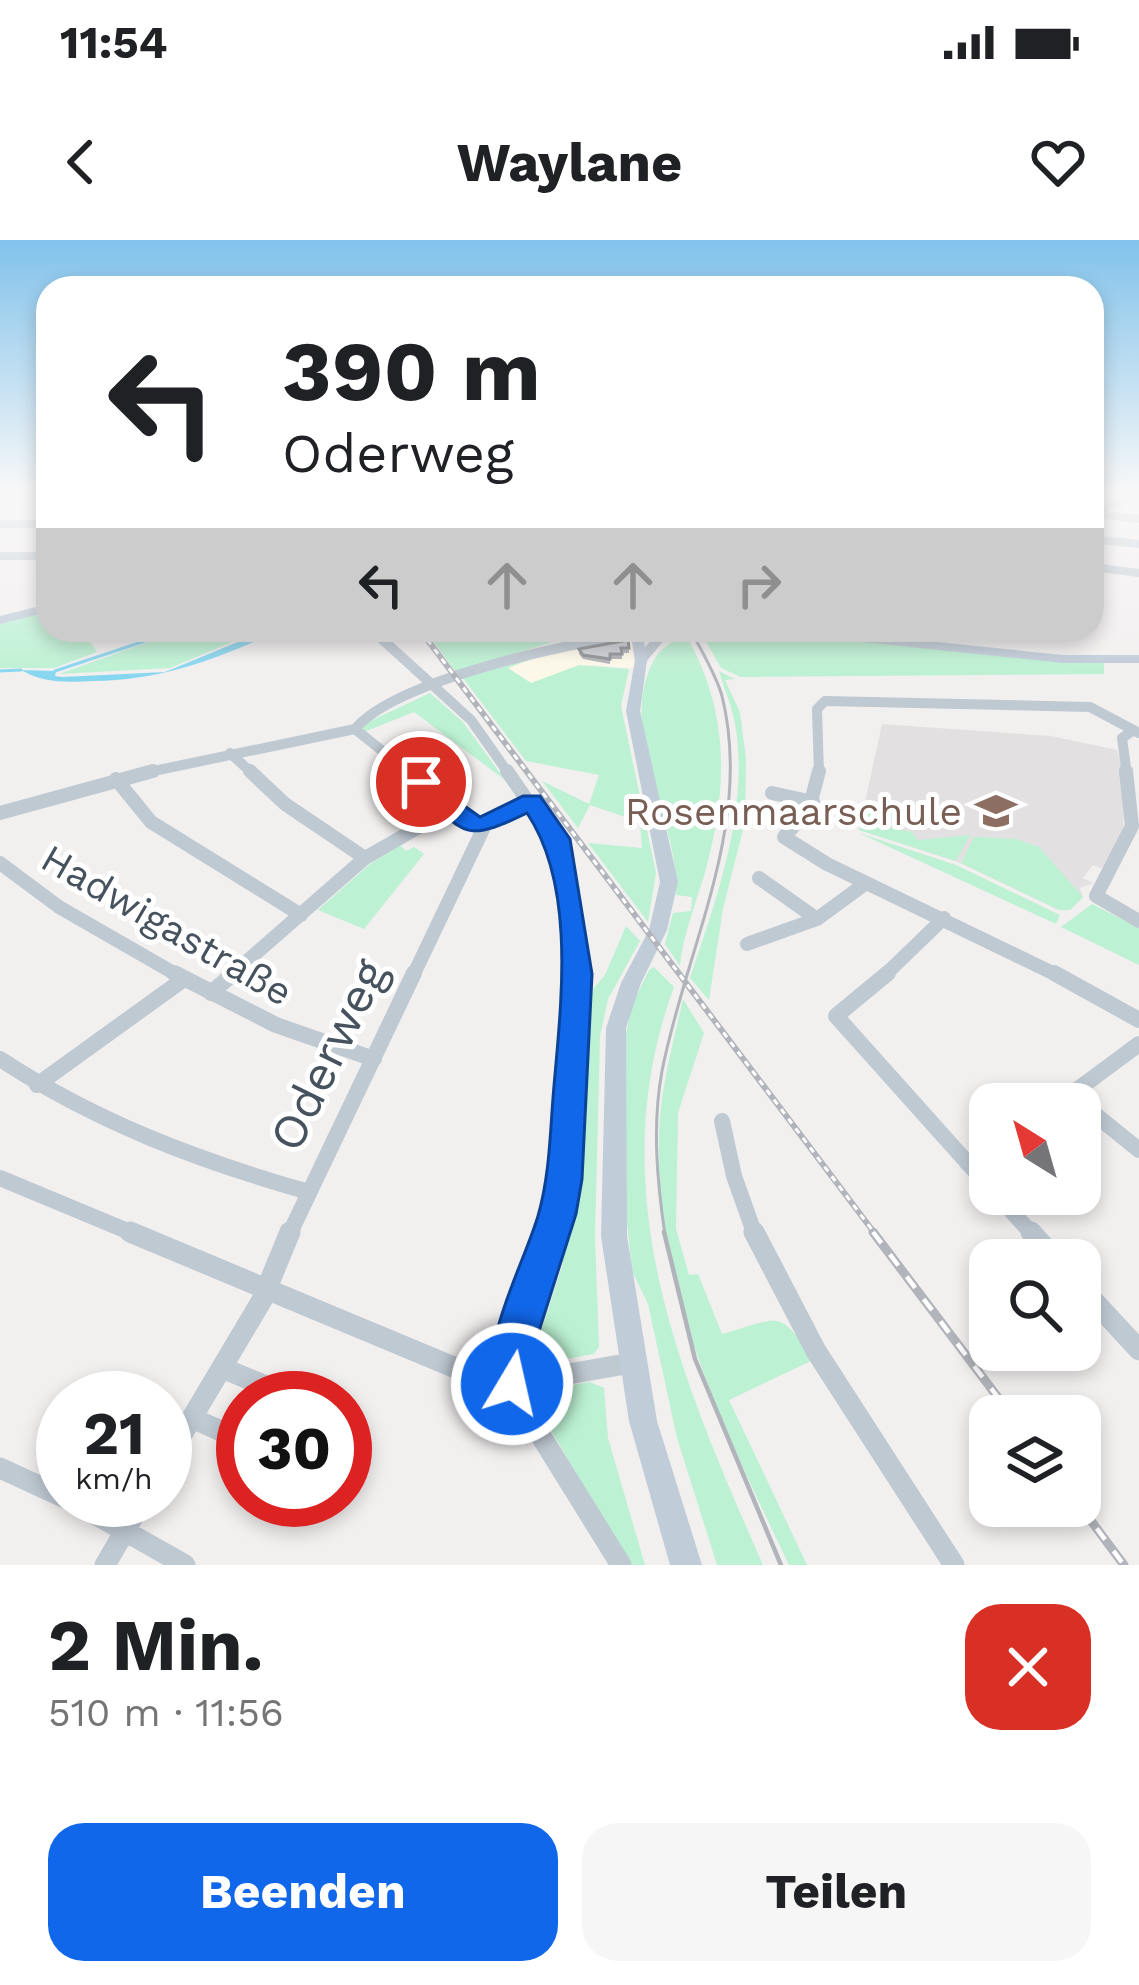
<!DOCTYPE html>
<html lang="de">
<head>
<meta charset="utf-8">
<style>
  :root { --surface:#fff; --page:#f6f6f6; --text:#202124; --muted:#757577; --accent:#1167ea }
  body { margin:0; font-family:"Work Sans",sans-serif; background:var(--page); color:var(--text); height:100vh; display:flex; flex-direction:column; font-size:45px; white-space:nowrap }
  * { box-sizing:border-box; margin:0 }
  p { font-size:39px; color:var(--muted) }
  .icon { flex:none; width:66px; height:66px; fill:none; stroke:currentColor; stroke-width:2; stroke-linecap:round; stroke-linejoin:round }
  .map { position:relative; height:1325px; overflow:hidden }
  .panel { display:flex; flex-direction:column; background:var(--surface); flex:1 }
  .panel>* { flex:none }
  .top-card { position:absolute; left:36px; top:36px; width:1068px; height:366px; border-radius:36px; box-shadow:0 6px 18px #0003; background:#fff; color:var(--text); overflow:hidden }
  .needle { width:78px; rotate:323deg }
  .buttons { position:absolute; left:969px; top:843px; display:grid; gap:24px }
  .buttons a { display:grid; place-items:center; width:132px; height:132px; border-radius:24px; background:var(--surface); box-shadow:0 6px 18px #0003; font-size:60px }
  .speed { position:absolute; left:36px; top:1131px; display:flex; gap:24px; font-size:60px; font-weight:700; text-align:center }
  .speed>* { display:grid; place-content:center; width:156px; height:156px; border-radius:50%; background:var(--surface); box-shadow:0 6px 18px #0003; line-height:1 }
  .speed small { font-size:30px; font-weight:400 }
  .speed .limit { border:18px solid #d22; background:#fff; color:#111 }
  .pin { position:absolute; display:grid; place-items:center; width:102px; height:102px; color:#fff; margin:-51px; border:6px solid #fff; border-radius:50%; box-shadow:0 3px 12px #0007 }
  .me { position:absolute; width:132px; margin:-66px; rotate:9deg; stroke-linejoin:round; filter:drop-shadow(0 0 9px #0008) }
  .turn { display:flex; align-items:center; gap:42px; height:252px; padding:0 48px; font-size:54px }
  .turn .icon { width:156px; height:156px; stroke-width:2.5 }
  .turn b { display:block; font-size:84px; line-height:102px }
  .lanes { display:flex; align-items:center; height:114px; padding:0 48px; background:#0003; justify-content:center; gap:60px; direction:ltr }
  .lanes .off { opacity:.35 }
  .round { display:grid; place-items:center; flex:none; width:126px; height:126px; border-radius:36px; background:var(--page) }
  .head { display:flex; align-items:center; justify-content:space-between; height:204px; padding:0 48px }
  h1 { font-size:72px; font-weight:700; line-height:90px }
  .action { display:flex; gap:24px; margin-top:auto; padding:24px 48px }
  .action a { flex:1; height:138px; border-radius:36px; background:var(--accent); color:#fff; font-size:48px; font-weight:700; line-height:138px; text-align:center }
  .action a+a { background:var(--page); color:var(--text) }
  .status { display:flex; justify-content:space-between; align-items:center; height:84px; padding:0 60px; background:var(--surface); direction:ltr }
  .status svg { height:33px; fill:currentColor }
  header { display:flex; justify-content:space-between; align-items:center; height:156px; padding:0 48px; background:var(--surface); font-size:54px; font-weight:700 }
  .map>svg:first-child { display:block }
</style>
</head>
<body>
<div class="status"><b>11:54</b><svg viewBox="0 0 49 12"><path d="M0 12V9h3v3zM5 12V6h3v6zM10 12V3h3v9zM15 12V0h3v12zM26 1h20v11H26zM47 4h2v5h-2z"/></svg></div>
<header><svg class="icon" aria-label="back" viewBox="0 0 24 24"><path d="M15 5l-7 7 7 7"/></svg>Waylane<svg class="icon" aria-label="heart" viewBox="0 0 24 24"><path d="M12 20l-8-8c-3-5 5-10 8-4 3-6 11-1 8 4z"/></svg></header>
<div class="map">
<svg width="1139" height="1325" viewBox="0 0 1139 1325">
  <rect width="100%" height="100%" fill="#f2efef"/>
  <path fill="#fdf8e8" d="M623 399 632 402 634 425 630 428 593 425 528 450 498 430 561 408Z"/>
  <path fill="#e3e0e1" d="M882 484 1051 496 1117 510 1125 534 1123 595 1103 629 1093 625 1083 638 1093 643 1080 648 1083 657 1070 670H1059L958 622 859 590Z"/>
  <path fill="#bcf1d3" d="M48 371V390H82L97 412 54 428H0V384Z
    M182 390H261L170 428 59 434Z
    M425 390H548L559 400 456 432Z
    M769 391 1104 423V434L741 437 721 428 703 396 709 392Z
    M680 394H685C731 473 728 550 704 636 695 665 683 696 680 726L665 704 673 673 691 671 692 657 676 655C680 578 615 492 654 420 660 408 672 404 680 394Z
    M557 409 508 428 531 443 579 425 629 429 621 466 656 633 648 682 588 603 642 608 640 582 590 565 578 588 542 541 589 564 599 535 526 521 463 438Z
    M719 431 735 439 725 440 740 472 746 519 745 582 723 669 709 760 690 738C716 660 750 568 735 484 732 466 724 449 719 431Z
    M430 453 463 482 505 540 414 472 364 492 362 485Z
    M868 559 910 582 892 578 886 587 912 592 918 600 970 595 956 621 859 590Z
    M859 593 956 625 1060 675 1056 684Z
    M974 597 1016 599 1039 607 1083 657 1070 670H1059L961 623Z
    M400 605 406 611 414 607 424 614 364 689 318 670 370 624Z
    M1092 664 1139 688V725L1061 687Z
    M626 686 640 701 608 759 600 796 595 997 599 1107 594 1114 532 1125 523 1113 525 1106 537 1103 563 1023 556 1006 574 925 584 760 605 735Z
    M654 727 674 747C599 951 681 1138 763 1325H717L677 1198 648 1064 632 1031 626 973 625 799 632 765 649 730Z
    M683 759 704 793 678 873 676 989 689 1035 698 1034 722 1094C780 1078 779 1067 813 1120L729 1160 807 1325H789C726 1193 653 1046 659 896 660 849 673 804 683 759Z
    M590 1142 604 1148 608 1198 645 1325H629L536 1164 545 1150Z"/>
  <path fill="#87d6f0" d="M267 390H281C218 418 164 440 94 441 66 442 46 444 21 430L56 431 55 436 62 437 165 432Z"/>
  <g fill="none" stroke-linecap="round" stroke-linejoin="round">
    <path stroke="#87d6f0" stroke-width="3" d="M0 431 21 430
      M55 431 178 390"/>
    <path stroke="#bfc9d2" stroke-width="8" d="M0 255 48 253
      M1097 274 1139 279
      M0 284H48
      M1092 293 1099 269 1139 256
      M1092 299 1139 304
      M0 316H48
      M1092 327 1139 333"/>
    <path stroke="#bfc9d2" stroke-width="10" d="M372 390 471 480 509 534
      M641 420 666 390
      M355 489 411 534
      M230 513 253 534
      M139 534 355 489C396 440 572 402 637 394
      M819 534 817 469 825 461 1090 467 1139 493
      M1127 534 1122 498 1134 490"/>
    <path stroke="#bfc9d2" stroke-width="14" d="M250 531 285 564 365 618
      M407 531 483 588
      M507 531 560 608 578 736
      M819 531 809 569 784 597 827 624 1059 736
      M1126 531 1132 586 1096 656 1139 681
      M116 539 151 582 301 675
      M772 553 813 562
      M0 573 153 531
      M0 623 59 667 179 736
      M759 638 817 679
      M747 704 817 679 866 643
      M230 736 365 618 452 568
      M413 736 486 583 531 562
      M884 736 944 678"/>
    <path stroke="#bfc9d2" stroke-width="16" d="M174 733 276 785 374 819
      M888 733 836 776 990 948
      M1054 733 1139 780
      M211 753 234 733
      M0 819C96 882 199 921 309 952
      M37 845 184 739
      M1071 855 1139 910
      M1058 864 1139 804
      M722 881 734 936 755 995
      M967 923 990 908
      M0 938 137 995
      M996 954 1033 995
      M289 995 414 733
      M548 995 564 939 578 733"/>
    <path stroke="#bfc9d2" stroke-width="21" d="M130 992 487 1141 512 1144 631 1123
      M549 992 510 1126 518 1159 621 1325
      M754 992 816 1111 954 1325
      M1031 992 1056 1020
      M1080 1046 1139 1110
      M222 1128 278 1151 275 1158
      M192 1178 243 1201
      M165 1223 262 1060 290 992
      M0 1228 63 1257
      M70 1260 185 1325
      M105 1325 143 1260"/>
    <path fill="#c1ccd9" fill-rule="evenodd" d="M48 364V372L0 384V376Z
      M630 390H642L647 420 640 471 678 642 667 690 641 743 626 788 627 996 657 1181 702 1325H670L629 1181 601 996 606 788 621 743 649 690 660 642 626 471 635 420Z
      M780 390H821L1063 415H1139V423H1063L786 394Z"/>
    <path stroke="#b1b4ba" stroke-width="3" d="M665 995C657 941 652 885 662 831 686 707 754 585 722 456 716 434 701 411 691 390"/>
    <path stroke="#b1b4ba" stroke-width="4.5" d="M664 992 695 1119 781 1325"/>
    <g stroke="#b1b4ba" stroke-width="6">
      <path id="rail-far1" d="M420 390 876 995"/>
    </g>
    <g stroke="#b1b4ba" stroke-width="9">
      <path id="rail" d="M873 992 1012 1176
        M1080 1266 1124 1325"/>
    </g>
    <use href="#rail-far1" stroke="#fff" stroke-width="3" stroke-dasharray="6" stroke-linecap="butt"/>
    <use href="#rail" stroke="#fff" stroke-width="4.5" stroke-dasharray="14" stroke-linecap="butt"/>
  </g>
  <path fill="#afb1b6" d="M629 408V413H622V419H610V424L583 419 579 414V409Z"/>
  <path fill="#cbced4" stroke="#8e9094" stroke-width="3" d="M628 400 629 408H621L622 414H610V419L583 415 579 409Z"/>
  <linearGradient id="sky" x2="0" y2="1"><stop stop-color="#81c2eb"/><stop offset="0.58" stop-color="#f9f8f8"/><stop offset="1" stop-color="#f9f8f8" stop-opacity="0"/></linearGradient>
  <rect width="1139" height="437" fill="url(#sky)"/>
  <path fill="#1167ea" stroke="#0b4398" stroke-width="3" d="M421 535 480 577 523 556H540L570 599 592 734 582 939 576 974 533 1110V1144L527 1159 512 1165 497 1159C476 1108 523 1027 538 976 549 938 550 898 553 858 560 771 578 649 527 573 459 606 467 591 412 547V537Z"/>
  <defs>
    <g id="school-bare" transform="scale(3.24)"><path d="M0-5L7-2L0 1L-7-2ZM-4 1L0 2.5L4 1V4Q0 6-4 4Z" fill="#8d6e63" stroke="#fff" stroke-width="2.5" paint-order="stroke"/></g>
  </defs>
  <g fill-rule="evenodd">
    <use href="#school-bare" x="996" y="571"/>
  </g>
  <g text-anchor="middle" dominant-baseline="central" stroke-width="10" stroke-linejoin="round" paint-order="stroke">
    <g font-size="39" fill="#785e54" stroke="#fff" text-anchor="end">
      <text x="962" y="571">Rosenmaarschule</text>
    </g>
    <g font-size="39" fill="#46525e" stroke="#fff">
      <text transform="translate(167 685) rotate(30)">Hadwigastraße</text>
    </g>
    <g font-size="48" fill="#46525e" stroke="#fff">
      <text transform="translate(328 815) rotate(-64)">Oderweg</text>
    </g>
  </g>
</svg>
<div class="buttons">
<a><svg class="needle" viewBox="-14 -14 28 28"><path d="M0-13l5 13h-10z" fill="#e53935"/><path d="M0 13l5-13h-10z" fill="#757577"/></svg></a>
<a><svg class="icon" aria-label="search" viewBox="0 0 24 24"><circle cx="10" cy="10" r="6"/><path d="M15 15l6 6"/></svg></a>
<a><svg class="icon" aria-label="layers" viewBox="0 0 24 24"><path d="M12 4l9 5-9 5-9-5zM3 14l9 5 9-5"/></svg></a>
</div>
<div class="speed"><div>21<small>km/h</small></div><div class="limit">30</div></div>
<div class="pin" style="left:421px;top:542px;background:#d93025"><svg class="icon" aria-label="arrive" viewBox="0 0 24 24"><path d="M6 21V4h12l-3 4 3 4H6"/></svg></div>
<svg class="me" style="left:512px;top:1144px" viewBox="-20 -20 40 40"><circle r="17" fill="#1167ea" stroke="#fff" stroke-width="3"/><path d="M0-11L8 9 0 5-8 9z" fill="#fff"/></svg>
<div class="top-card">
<div class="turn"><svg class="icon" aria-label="left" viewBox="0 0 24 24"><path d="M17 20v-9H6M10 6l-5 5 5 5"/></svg><div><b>390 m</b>Oderweg</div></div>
<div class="lanes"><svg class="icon" aria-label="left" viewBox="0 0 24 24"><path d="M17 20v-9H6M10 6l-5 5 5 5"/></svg><svg class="icon off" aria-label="ahead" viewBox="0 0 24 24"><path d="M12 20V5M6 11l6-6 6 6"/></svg><svg class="icon off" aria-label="ahead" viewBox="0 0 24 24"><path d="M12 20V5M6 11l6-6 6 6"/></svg><svg class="icon off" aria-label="right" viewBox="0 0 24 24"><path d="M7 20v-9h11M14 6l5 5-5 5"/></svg></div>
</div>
</div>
<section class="panel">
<div class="head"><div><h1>2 Min.</h1><p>510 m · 11:56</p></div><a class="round" style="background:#d93025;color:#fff"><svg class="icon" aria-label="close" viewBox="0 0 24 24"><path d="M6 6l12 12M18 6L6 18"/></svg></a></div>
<div class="action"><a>Beenden</a><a>Teilen</a></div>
</section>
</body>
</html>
